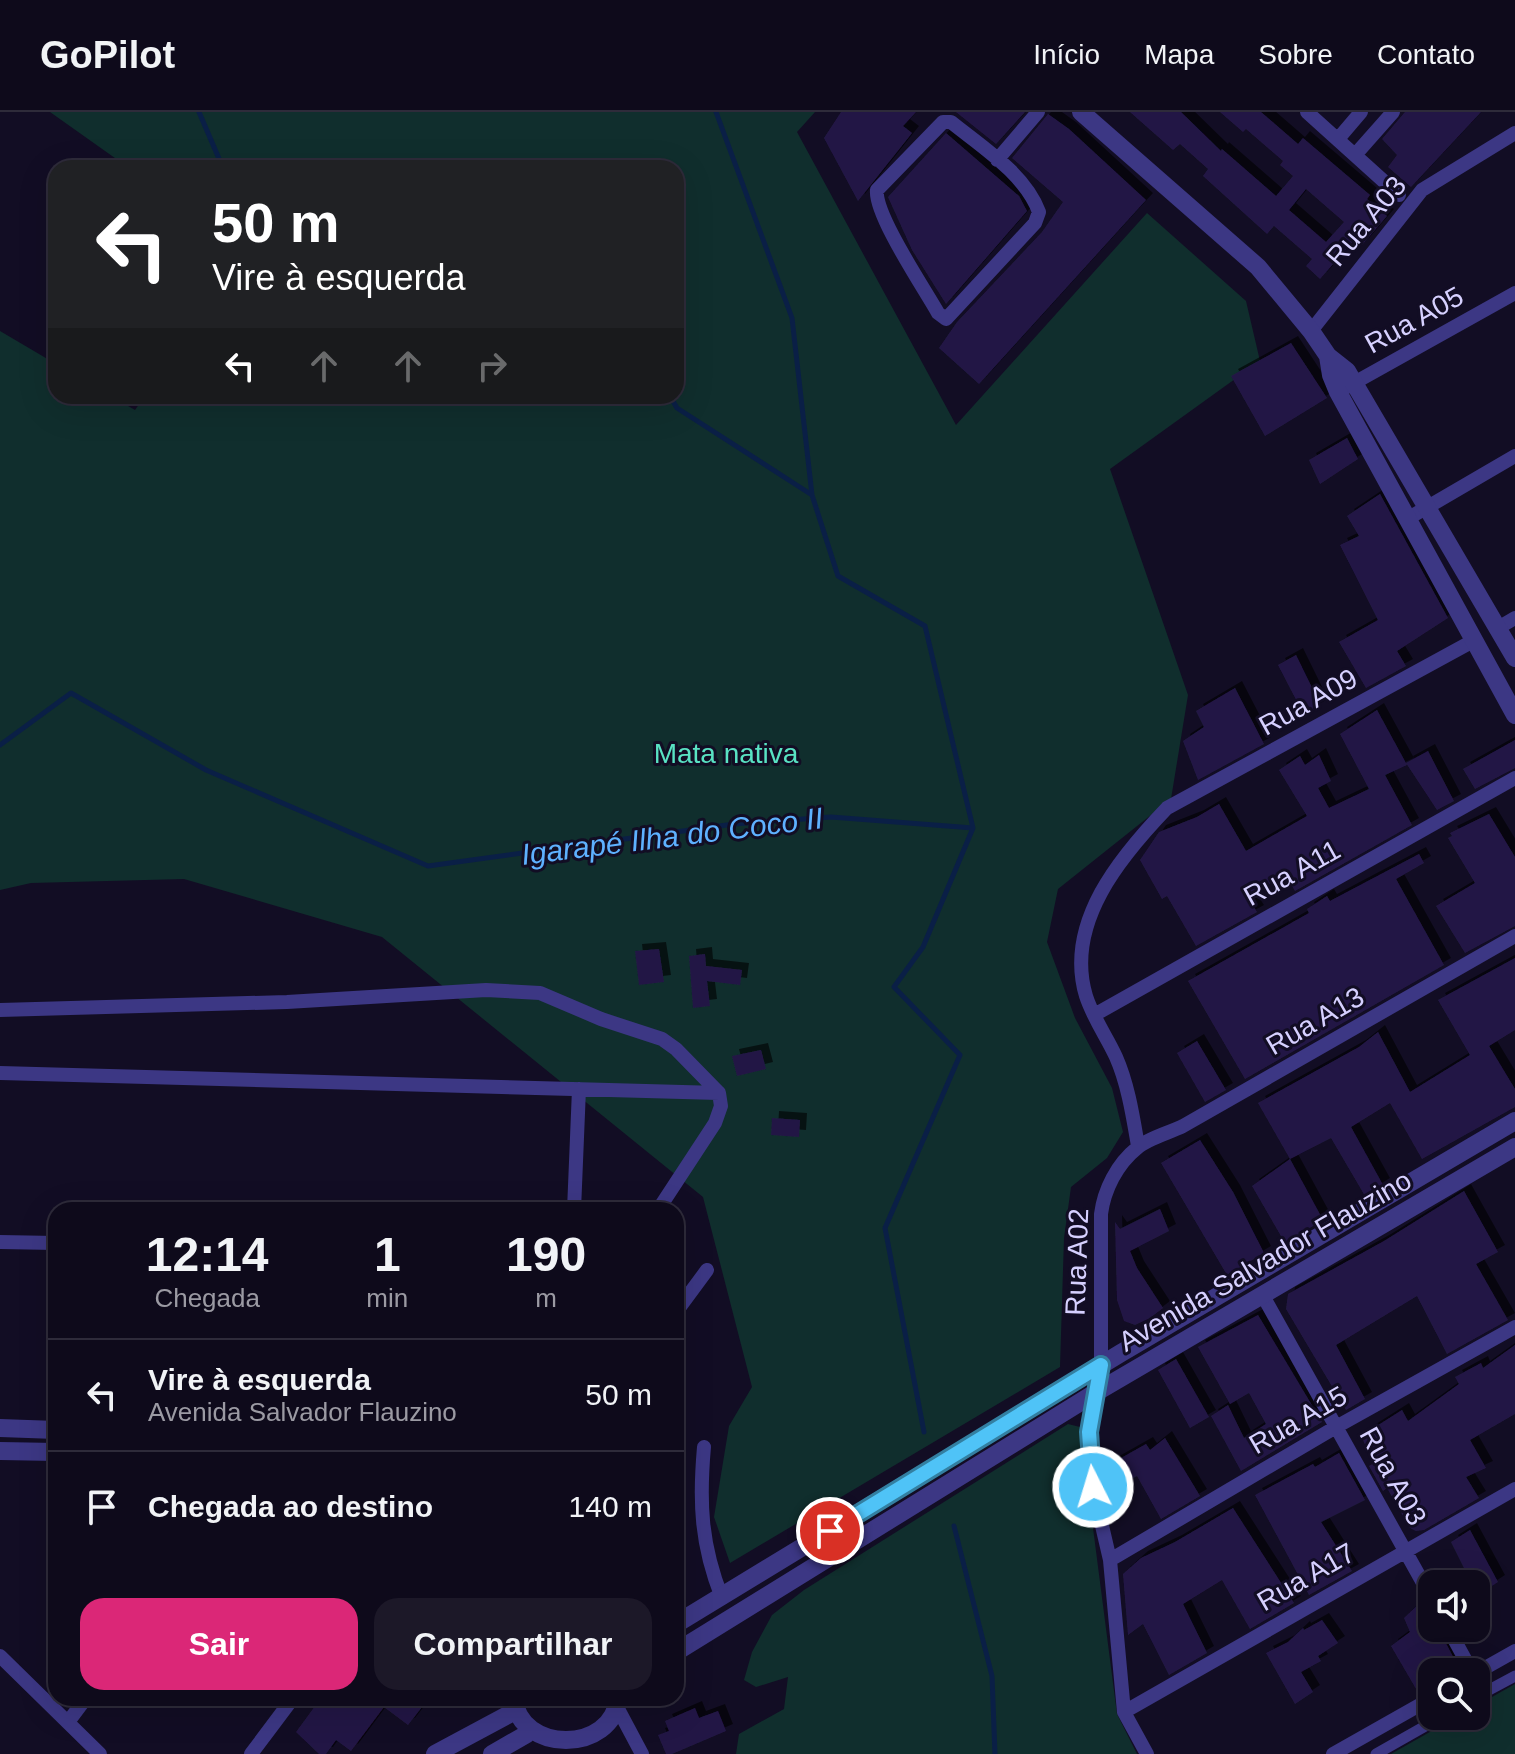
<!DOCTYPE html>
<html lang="pt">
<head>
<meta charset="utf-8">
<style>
  :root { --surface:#0e0a1b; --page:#1c1828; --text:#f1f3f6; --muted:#9b9aa3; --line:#2e2b3a; --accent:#db2777 }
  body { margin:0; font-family:Helvetica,sans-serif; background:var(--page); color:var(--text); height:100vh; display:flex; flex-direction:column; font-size:30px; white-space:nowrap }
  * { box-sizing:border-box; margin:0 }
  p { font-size:26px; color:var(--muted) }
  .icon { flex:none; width:44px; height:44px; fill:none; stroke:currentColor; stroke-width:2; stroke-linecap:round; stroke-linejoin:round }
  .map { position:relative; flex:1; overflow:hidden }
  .drawer { position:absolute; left:48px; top:1090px; width:636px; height:504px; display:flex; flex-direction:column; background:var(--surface); border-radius:24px; box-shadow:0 8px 32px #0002,0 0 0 2px var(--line) }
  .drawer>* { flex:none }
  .banner { position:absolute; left:48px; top:48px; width:636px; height:244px; border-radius:24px; box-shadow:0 8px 32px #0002,0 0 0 2px var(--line); background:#202124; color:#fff; overflow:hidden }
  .buttons { position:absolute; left:1418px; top:1458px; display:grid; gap:16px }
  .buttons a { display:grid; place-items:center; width:72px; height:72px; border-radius:16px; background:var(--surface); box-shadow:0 8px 32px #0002,0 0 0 2px var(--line); font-size:40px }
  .pin { position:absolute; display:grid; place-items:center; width:68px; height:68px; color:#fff; margin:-34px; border:4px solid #fff; border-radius:50%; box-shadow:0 2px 8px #0007 }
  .me { position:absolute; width:88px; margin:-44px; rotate:355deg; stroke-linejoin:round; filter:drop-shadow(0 0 6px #0008) }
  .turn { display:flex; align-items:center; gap:28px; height:168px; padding:0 32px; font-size:36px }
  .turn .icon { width:104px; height:104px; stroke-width:2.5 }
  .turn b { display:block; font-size:56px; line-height:68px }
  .lanes { display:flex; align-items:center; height:76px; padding:0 32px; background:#0003; justify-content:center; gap:40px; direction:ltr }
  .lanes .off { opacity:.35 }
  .eta { display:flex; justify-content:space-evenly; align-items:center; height:136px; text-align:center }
  .eta b { font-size:48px; font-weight:800; line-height:56px }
  .cta { display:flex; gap:16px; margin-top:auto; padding:16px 32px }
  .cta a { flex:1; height:92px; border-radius:24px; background:var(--accent); color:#fff; font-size:32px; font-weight:800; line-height:92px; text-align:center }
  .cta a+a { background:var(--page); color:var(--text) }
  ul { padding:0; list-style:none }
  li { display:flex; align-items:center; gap:24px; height:112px; padding:0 32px; border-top:2px solid var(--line) }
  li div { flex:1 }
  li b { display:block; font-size:30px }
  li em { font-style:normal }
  header { display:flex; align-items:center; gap:48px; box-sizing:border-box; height:112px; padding:0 40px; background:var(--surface); border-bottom:2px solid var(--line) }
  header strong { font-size:38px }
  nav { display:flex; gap:44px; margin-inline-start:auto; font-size:28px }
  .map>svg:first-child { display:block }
</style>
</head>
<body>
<header>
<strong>GoPilot</strong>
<nav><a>Início</a><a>Mapa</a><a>Sobre</a><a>Contato</a></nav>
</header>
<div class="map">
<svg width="1515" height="1642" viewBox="0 0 1515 1642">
  <defs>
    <filter id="shadow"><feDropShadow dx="7" dy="-7" stdDeviation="0" flood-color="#0009"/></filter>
  </defs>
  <rect width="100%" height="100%" fill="#120d24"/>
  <path fill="#102e2d" d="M50 0H815L797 20 956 313 1147 101 1246 189 1260 249 1110 357 1188 583 1171 687 1058 777 1047 830 1075 906 1112 976 1123 1020 1107 1046 1071 1075 1064 1126 1060 1255 730 1451 714 1405 729 1314 752 1275 703 1085 382 825 184 767 31 771 0 778V219L56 252V284H111L135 298 145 284H676V56H129Z
    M1068 1312 1080 1315 1117 1602 1137 1642H736L739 1622 784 1597 788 1565 756 1575 744 1568 752 1540 772 1503 804 1478Z
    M1515 1572V1642H1391L1458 1604H1476V1594Z"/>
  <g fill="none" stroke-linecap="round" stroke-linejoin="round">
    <path stroke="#0a1f46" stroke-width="5" d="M199 0 223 56
      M716 0 792 206 812 383 838 464 925 514 973 716
      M670 284 677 296 812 383
      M0 633 71 581 206 658 428 754 734 712 831 705 973 716 923 835 894 875 960 943 885 1116 924 1320
      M954 1414 992 1564 995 1642"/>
  </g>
  <path fill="#231945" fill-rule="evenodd" filter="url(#shadow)" d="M841 0H916L903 14 912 21 858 89 824 26Z
    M956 0H1025L996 32Z
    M1130 0H1181L1221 39 1222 37 1276 84 1293 64 1280 53 1283 49 1246 17 1243 20 1220 0H1261L1298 32 1303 26 1370 83 1367 87 1387 104 1362 133 1355 127 1320 167 1306 154 1312 147 1274 114 1267 122 1203 64 1208 57 1180 32 1173 38ZM1306 77 1344 110 1326 130 1289 98Z
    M1405 0H1481L1411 75 1388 55 1397 43 1382 27Z
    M1048 2 1069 17 1146 88 979 272 939 236 957 210 1042 120 1063 90 1012 46Z
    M946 21 1019 84 1027 99 946 192 912 138 888 85Z
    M1291 231 1327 286 1265 324 1231 264Z
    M1347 326 1358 347 1320 372 1309 348Z
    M1380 382 1448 506 1397 539 1406 554 1366 576 1339 530 1378 508 1340 433 1359 424 1347 404Z
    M1296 543 1321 594 1304 603 1278 553Z
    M1235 576 1264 632 1198 668 1183 629 1204 615 1196 599Z
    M1377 598 1407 653 1385 663 1412 713 1295 779 1285 762 1248 786 1257 800 1196 834 1167 784 1162 787 1140 748 1159 720 1197 705 1219 692 1246 739 1307 704 1279 658 1300 644 1305 653 1319 643 1331 669 1318 676 1329 696 1369 677 1340 622Z
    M1515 628V656L1475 677 1463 657Z
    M1428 639 1454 689 1437 698 1406 651Z
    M1489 702 1515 745V814L1465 841 1436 794 1475 771 1448 726 1452 724 1450 721Z
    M1419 742 1424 751 1396 767 1444 853 1245 967 1188 869 1309 801 1307 797 1327 784 1330 789Z
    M659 837 664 870 639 873 635 839Z
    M705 842 706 854 742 858 740 873 707 869 710 894 693 896 689 844Z
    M1515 846V918L1489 934 1515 977V995L1422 1047 1390 991 1351 1015 1383 1073 1365 1084 1331 1026 1290 1047 1258 991 1359 935 1378 920 1410 980 1470 943 1438 888Z
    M1197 929 1226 978 1205 990 1177 941Z
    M761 938 766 957 737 964 732 944Z
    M772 1006 800 1008 799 1025 771 1023Z
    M1200 1028 1233 1080 1264 1141 1227 1163 1161 1051Z
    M1290 1047 1323 1108 1285 1131 1252 1074Z
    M1464 1079 1498 1140 1476 1152 1508 1208 1447 1242 1417 1184 1336 1233 1365 1287 1346 1298 1286 1197 1288 1182 1384 1129Z
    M1160 1097 1169 1119 1130 1139 1137 1156 1163 1196 1150 1206 1135 1213 1124 1209 1117 1188 1115 1110 1120 1117Z
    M1258 1203 1322 1310 1241 1359 1211 1304 1228 1293 1244 1326 1266 1312 1249 1281 1230 1292 1198 1235Z
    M1515 1233V1302L1470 1328 1486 1356 1466 1365 1479 1386 1424 1418 1416 1419 1410 1416 1387 1376 1383 1379 1369 1354 1374 1351 1361 1324 1402 1298 1408 1309 1459 1272 1455 1265 1481 1251 1483 1256Z
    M1176 1247 1209 1305 1190 1316 1158 1258Z
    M1165 1326 1200 1384 1161 1407 1137 1364 1111 1377 1102 1363 1109 1360 1107 1354 1146 1332 1150 1338Z
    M1339 1341 1365 1388 1321 1410 1352 1459 1309 1483 1255 1383 1313 1352 1315 1355Z
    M1233 1396 1294 1491 1250 1517 1222 1468 1183 1492 1207 1541 1169 1563 1143 1512 1128 1523 1123 1462 1141 1446 1175 1430Z
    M1470 1418 1498 1470 1478 1483 1476 1472H1472L1451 1430Z
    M1422 1489 1432 1502V1516H1438L1461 1560H1432V1576L1419 1582 1391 1534 1410 1520 1404 1506Z
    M1322 1508 1338 1531 1318 1544 1321 1549 1301 1560 1313 1580 1295 1592 1266 1541 1288 1530 1303 1516 1304 1518Z
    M321 1586H429L408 1613 384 1595 351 1639 336 1628 326 1642H319L296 1620Z
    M695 1596 699 1606 718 1599 726 1619 672 1642H666L658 1623 669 1619 665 1609Z"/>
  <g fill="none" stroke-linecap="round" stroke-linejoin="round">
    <path stroke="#3c3784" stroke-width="11" d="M1476 1585 1515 1564
      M1376 1642 1443 1604"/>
    <path stroke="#3c3784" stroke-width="14" d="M1307 0 1399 83
      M943 10H951C982 35 1025 62 1039 100L1035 111 946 207 938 201C924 176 874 102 877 78Z
      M1338 27 1361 0
      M1355 43 1393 0
      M997 48 1038 0
      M1311 219 1422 78 1515 21
      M1345 276 1515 181
      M1407 407 1515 344
      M1498 516 1515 506
      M0 898 287 890 486 878 540 881 601 907 662 927 676 937 719 981
      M1094 903 1515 666
      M0 961 719 981 721 994 715 1011 658 1098
      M1138 1034C1133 1005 1128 972 1116 945 1107 925 1093 906 1086 884 1064 811 1121 744 1167 696L1473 529
      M574 1098 579 977
      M0 1130 56 1131
      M1262 1182 1432 1487
      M676 1200 707 1158
      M704 1335C699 1391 701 1433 722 1486
      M1110 1448 1336 1315 1515 1215
      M1448 1516 1472 1560
      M0 1544 100 1642
      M1476 1561 1515 1539
      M617 1595 642 1642
      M1124 1600 1515 1377
      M68 1610 86 1586
      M251 1642 293 1586
      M1147 1642 1124 1600 1110 1448 1093 1375 1089 1345 1095 1281 1101 1253V1102C1104 1078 1117 1052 1137 1036 1148 1026 1169 1021 1183 1014L1515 824
      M1333 1642 1432 1586"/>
    <path stroke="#3c3784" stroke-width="18" d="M1081 0 1258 155 1311 219 1328 244 1347 259 1515 546
      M1328 244 1331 263 1338 280 1515 603
      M0 1316 56 1318
      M0 1339 56 1340
      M676 1512 1121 1241 1515 1009
      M676 1540 1095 1281 1515 1035
      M514 1586C519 1642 613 1642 618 1586
      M435 1642 515 1599
      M492 1642 527 1622"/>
  </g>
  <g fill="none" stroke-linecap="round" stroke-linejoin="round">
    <g stroke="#337fa1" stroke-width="20">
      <path id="route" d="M830 1419 1101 1253 1089 1320 1093 1375"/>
    </g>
    <use href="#route" stroke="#4fc3f7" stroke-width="14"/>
  </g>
  <g text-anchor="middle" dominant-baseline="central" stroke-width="6" stroke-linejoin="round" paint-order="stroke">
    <g font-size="28" fill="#d6d0ff" stroke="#120d24">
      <text transform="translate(1366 109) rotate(-50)">Rua A03</text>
      <text transform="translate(1414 208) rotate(-29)">Rua A05</text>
      <text transform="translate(1308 590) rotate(-29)">Rua A09</text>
      <text transform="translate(1292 761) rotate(-29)">Rua A11</text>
      <text transform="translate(1315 909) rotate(-30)">Rua A13</text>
      <text transform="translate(1265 1149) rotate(-30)">Avenida Salvador Flauzino</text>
      <text transform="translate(1077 1150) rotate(-88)">Rua A02</text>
      <text transform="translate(1298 1308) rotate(-30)">Rua A15</text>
      <text transform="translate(1393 1364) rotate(61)">Rua A03</text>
      <text transform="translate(1306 1465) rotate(-30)">Rua A17</text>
    </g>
    <g font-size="28" fill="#59e2c3" stroke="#120d24">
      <text x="726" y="641">Mata nativa</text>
    </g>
    <g font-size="30" font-style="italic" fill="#5eb1ff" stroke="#120d24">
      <text transform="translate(672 724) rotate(-7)">Igarapé Ilha do Coco II</text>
    </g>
  </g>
</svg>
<div class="buttons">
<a><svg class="icon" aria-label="sound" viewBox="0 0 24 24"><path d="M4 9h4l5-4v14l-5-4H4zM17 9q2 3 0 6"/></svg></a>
<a><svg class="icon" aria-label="search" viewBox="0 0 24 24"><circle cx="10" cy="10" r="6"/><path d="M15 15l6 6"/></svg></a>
</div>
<div class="pin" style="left:830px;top:1419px;background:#d93025"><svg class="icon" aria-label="arrive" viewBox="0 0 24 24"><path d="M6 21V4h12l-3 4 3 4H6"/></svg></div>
<svg class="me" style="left:1093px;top:1375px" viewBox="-20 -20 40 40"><circle r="17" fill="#4fc3f7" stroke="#fff" stroke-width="3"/><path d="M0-11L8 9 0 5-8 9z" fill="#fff"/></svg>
<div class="banner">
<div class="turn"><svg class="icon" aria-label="left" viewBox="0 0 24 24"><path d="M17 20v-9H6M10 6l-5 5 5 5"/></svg><div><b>50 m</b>Vire à esquerda</div></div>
<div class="lanes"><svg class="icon" aria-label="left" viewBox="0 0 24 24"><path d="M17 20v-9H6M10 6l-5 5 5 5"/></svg><svg class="icon off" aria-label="ahead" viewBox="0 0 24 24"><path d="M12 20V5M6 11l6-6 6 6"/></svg><svg class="icon off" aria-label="ahead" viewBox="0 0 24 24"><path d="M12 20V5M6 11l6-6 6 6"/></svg><svg class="icon off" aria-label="right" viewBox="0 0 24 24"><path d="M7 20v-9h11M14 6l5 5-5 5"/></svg></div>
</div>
<section class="drawer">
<div class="eta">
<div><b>12:14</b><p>Chegada</p></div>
<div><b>1</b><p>min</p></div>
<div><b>190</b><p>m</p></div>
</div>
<ul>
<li><svg class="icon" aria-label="left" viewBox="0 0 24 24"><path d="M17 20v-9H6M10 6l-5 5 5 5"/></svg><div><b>Vire à esquerda</b><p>Avenida Salvador Flauzino</p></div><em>50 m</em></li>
<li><svg class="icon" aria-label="arrive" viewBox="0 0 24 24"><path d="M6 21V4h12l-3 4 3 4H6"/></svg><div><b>Chegada ao destino</b></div><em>140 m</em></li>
</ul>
<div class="cta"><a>Sair</a><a>Compartilhar</a></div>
</section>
</div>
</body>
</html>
